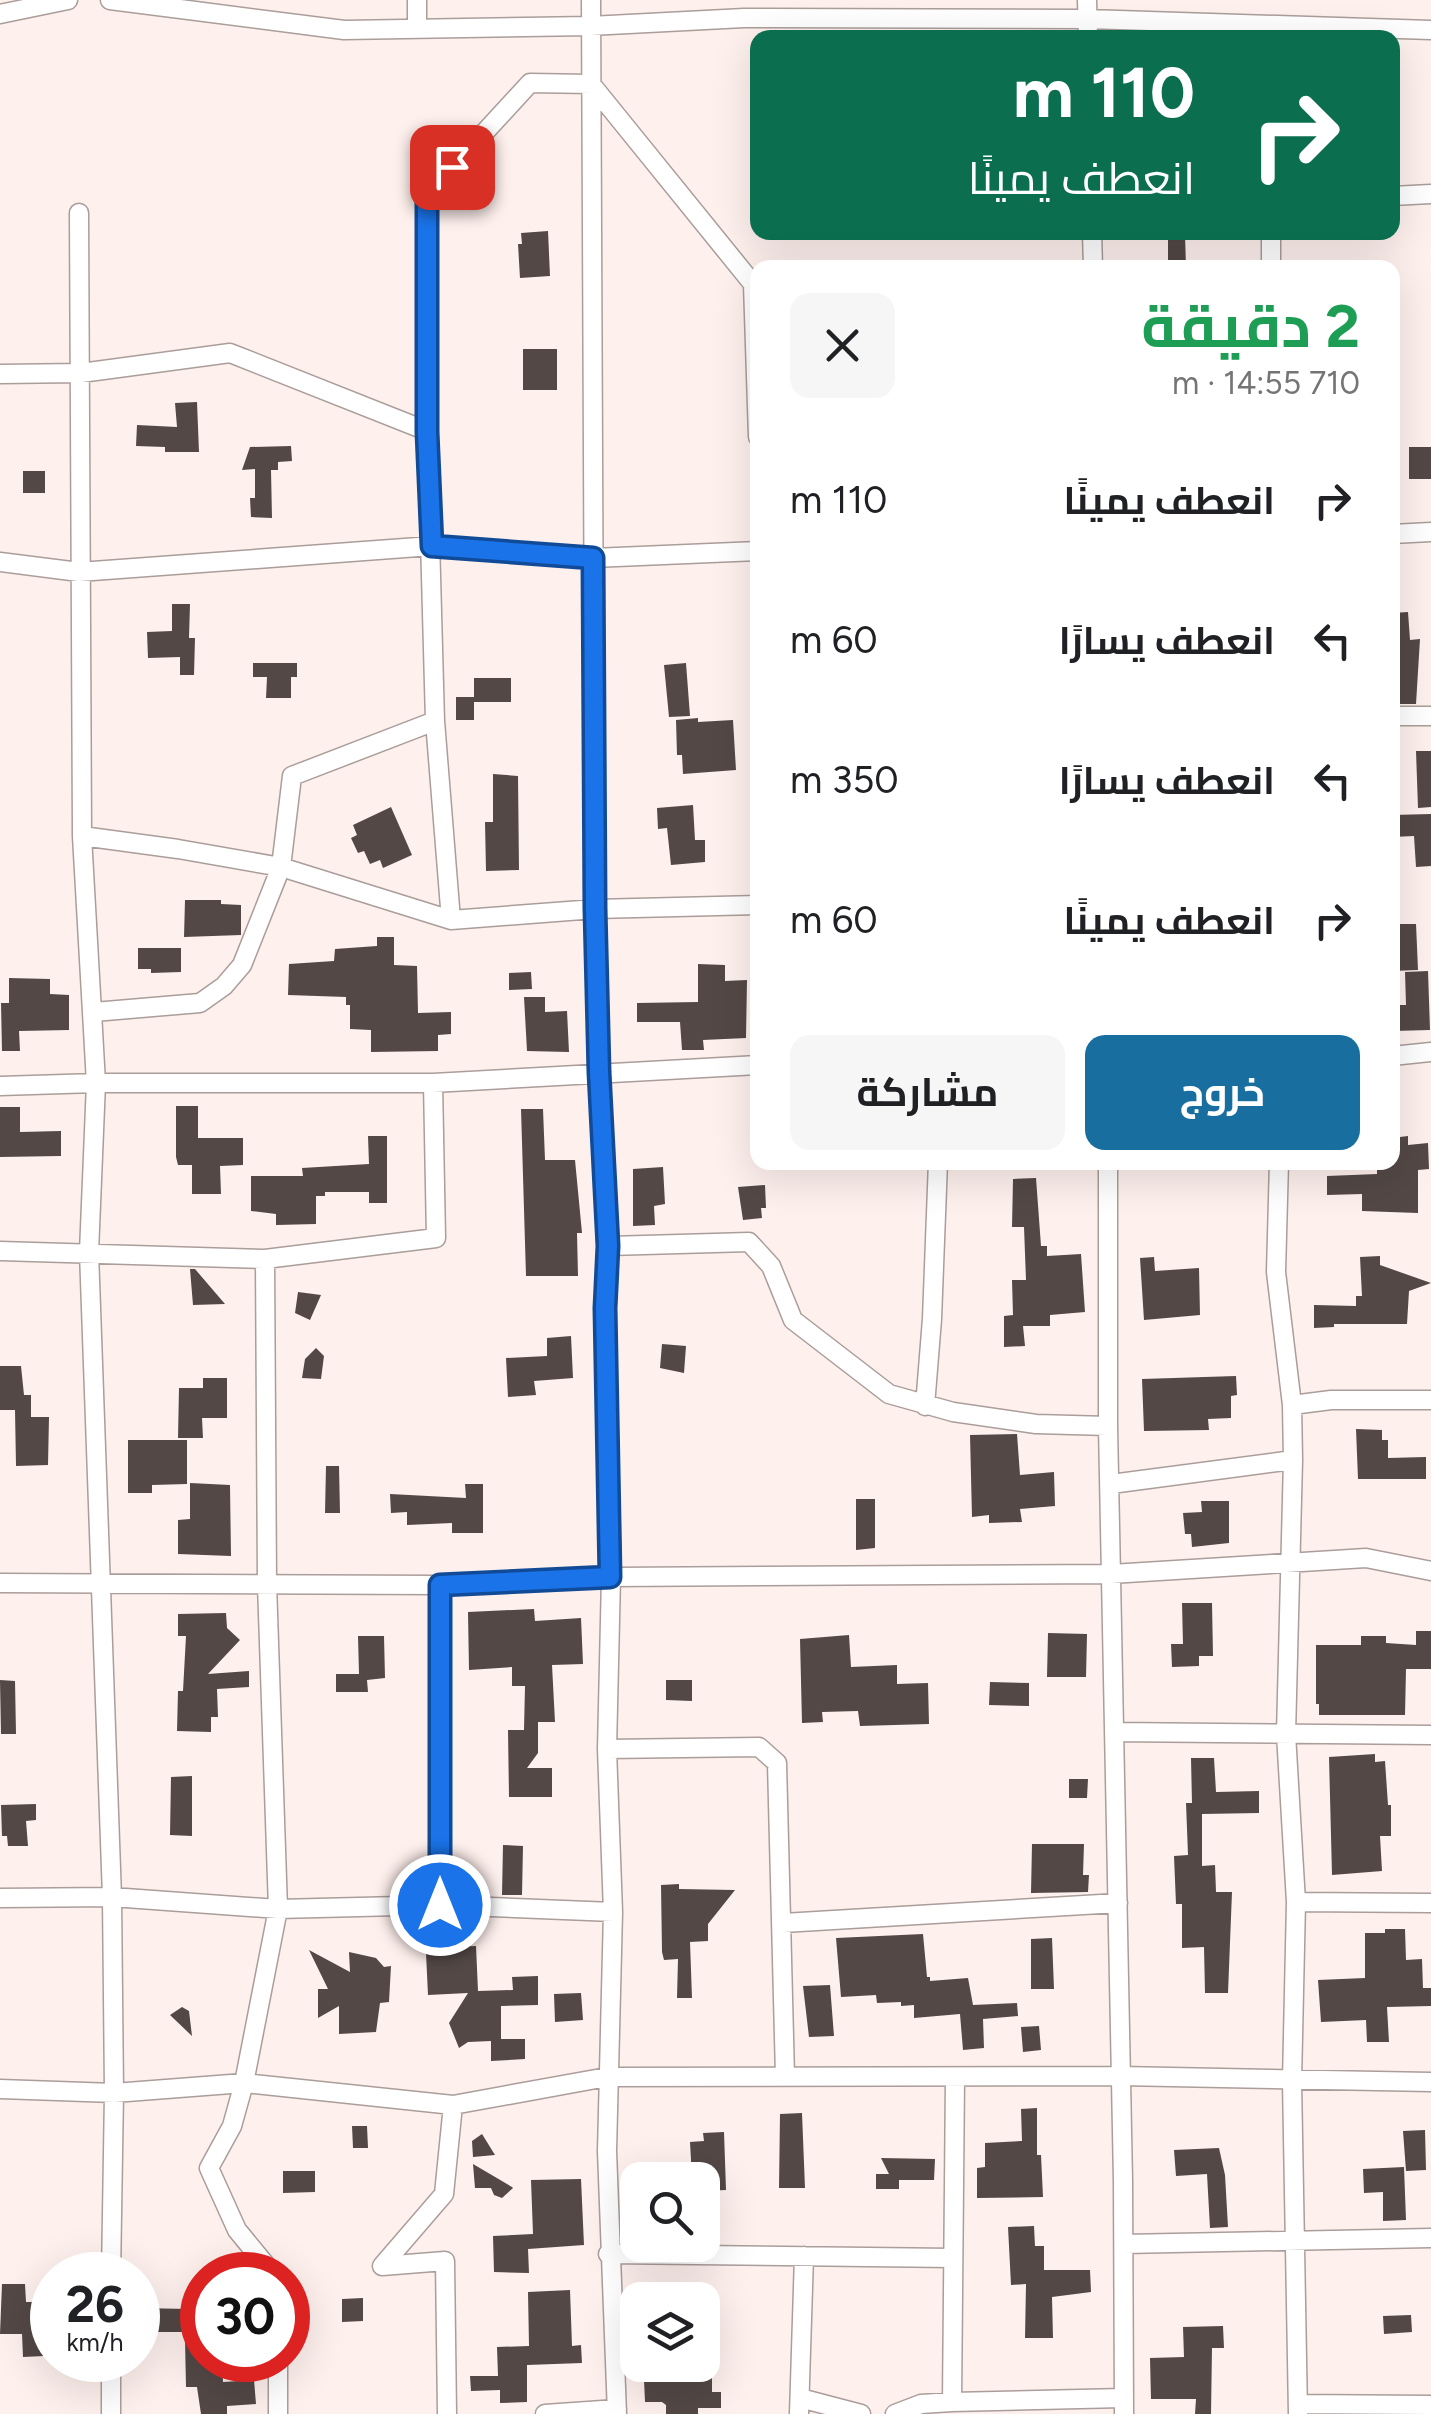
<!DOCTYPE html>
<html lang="ar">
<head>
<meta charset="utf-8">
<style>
  :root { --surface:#fff; --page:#f6f6f6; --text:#202124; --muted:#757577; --accent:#186e9e }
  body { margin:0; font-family:Figtree,Cairo,sans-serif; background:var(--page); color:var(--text); direction:rtl; height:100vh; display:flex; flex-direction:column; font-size:38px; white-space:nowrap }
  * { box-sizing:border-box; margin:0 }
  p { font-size:32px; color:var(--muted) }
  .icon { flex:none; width:55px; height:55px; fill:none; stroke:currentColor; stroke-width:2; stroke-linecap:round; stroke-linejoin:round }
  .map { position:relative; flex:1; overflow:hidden; direction:ltr }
  .drawer { position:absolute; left:750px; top:260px; width:650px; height:910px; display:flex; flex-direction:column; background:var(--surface); border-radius:20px; box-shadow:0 10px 40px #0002; direction:rtl }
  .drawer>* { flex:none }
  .hud { position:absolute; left:750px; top:30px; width:650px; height:210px; border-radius:20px; box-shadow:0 10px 40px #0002; direction:rtl; background:#0b6e4f; color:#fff; overflow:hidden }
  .fabs { position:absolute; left:620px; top:2162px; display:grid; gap:20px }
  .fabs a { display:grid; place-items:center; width:100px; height:100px; border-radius:20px; background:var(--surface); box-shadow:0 10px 40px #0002; font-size:50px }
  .speed { position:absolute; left:30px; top:2252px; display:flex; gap:20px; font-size:50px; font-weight:700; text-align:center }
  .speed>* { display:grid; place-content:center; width:130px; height:130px; border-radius:50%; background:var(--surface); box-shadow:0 10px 40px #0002; line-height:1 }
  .speed small { font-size:25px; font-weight:400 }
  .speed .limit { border:15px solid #d22; background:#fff; color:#111 }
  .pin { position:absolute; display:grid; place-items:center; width:85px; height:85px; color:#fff; margin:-42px; border-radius:20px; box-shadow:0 5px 15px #0006 }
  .me { position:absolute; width:110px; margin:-55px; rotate:0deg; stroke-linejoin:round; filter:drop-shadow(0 0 8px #0008) }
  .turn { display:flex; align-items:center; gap:35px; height:210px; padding:0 40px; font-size:45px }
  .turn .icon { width:130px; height:130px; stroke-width:2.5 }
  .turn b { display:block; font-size:70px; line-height:85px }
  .round { display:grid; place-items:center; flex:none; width:105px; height:105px; border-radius:20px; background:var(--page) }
  .summary { display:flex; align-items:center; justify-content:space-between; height:170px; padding:0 40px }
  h1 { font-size:60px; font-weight:700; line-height:75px; color:#1e9e55 }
  .cta { display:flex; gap:20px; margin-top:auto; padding:20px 40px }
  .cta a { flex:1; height:115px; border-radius:20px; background:var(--accent); color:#fff; font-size:40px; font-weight:700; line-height:115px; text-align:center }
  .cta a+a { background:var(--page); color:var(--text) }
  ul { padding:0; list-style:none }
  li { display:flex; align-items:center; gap:30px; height:140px; padding:0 40px }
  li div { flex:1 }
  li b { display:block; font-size:38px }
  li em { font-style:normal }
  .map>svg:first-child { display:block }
</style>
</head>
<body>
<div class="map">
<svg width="1431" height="2414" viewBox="0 0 1431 2414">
  <rect width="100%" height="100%" fill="#fef0ed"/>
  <path fill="#534845" d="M548 231 550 276 520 278 518 244H522L521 233Z
    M1168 235H1185L1186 267 1168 268Z
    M523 349H557V390H523Z
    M197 402 199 452H165V447L136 446 137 425 177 427 175 403Z
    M291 446 292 461 278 462V470H271L272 518 251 517 250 498H255V469L242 470 250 447Z
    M1409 447H1431V479H1409Z
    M23 471H45V493H23Z
    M172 604H190L189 638H195L194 675H180V657L148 658 147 632 172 631Z
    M1408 612 1410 640 1420 639 1416 704H1392V613Z
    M253 663H297V677H291V698H266L267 677H253Z
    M686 663 690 716 669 717 664 665Z
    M474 678H511V702H474Z
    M456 697H474V720H456Z
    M698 718V722L733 720 736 770 683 774 682 755H677L676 720Z
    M1416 751H1431V807L1418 808Z
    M493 774 518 776 519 870 486 871 485 822H493Z
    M693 805 695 840H705V862L671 865 667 828 658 829 657 808Z
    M391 807 412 855 383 868 380 860 370 864 364 851 358 853 351 838 357 835 353 825Z
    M1431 814V866L1416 867 1414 836 1392 837V815Z
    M185 900H221V904L241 905V935L184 937Z
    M1397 924H1416L1418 970 1392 971V949L1398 948Z
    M377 937H394V965L417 966 418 1013 451 1012V1034L438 1035V1051L371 1052V1030L350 1029V1005H346V997L288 995 289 964 334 961 335 949 377 946Z
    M138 948H181V972L151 973V969H138Z
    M698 964 725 965V981L747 980 746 1038 703 1040 704 1050H682L680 1022H637V1003L698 1002Z
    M1428 971 1430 1030 1392 1031V1005H1406L1405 972Z
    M531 972 532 989 509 990V973Z
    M9 978 50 979V994L69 995V1030L19 1031 20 1051H2L1 1003H9Z
    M524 997H545V1012L567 1011 569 1052 527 1051Z
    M176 1106H198V1138H243V1165L220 1166 221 1194H192V1165H178L176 1157Z
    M0 1107H20V1132L61 1131V1156L0 1157Z
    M521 1109H543L545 1160H575L582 1233H577L578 1276H526Z
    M368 1136H387V1203H369V1192H325V1196H316V1224L276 1225V1214L251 1211V1176H303L302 1168 369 1164Z
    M1408 1136V1145L1428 1143 1429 1169 1418 1170V1213L1362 1211V1194L1327 1195V1176L1377 1174V1162H1392V1138Z
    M663 1167 665 1204 654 1206 655 1225 633 1226V1169Z
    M1036 1178 1041 1246H1047V1256L1081 1254 1085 1312 1050 1315V1326H1023L1025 1346 1004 1347V1316L1013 1315 1012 1280H1026L1024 1227H1012L1013 1179Z
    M765 1185 766 1208H761L762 1218 743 1220 738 1187Z
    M1380 1256V1265L1431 1283 1409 1291 1407 1324H1334V1327L1314 1328V1305L1356 1306V1296H1362L1360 1257Z
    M1154 1257 1155 1271 1199 1268 1200 1315 1144 1320 1140 1258Z
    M190 1269H195L225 1304 193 1305Z
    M298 1292 321 1295 310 1320 295 1313Z
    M571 1336 573 1378 534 1381 536 1395 508 1397 506 1358 547 1356V1338Z
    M662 1344 686 1346 684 1373 660 1368Z
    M316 1348 324 1356 321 1379 302 1378 305 1359Z
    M0 1366H21L24 1395H31V1417H49L48 1465 16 1466 15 1410H0Z
    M1236 1376 1237 1395 1231 1396V1418L1208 1419 1209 1430 1144 1431 1142 1379Z
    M203 1378H227V1418H202L203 1438H178L179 1388H203Z
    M1356 1429 1382 1430V1440H1388V1458L1426 1457V1479H1358Z
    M1017 1434 1020 1475 1054 1472 1055 1506 1020 1509 1022 1522 989 1523V1515L972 1517 970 1435Z
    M128 1440H187V1484L152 1485V1493H128Z
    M326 1466H339L340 1513H325Z
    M190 1483 230 1485 231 1556 178 1554V1520L190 1519Z
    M465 1484H483V1533H452V1523L407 1525V1512L391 1513 390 1494 466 1498Z
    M856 1499H875V1548L856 1550Z
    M1201 1501H1229V1543L1192 1547 1191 1534H1185L1183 1513 1202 1512Z
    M1182 1603H1212L1213 1656H1199V1666L1172 1667 1171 1644H1183Z
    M534 1609 535 1621 581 1618 583 1664 552 1665 555 1722H538V1753L527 1768H552V1797H509L508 1730H524L525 1686H512V1667L469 1670 468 1612Z
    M226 1613 227 1628 240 1640 208 1674 249 1671V1687L217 1689 218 1717H211V1732L177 1731 178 1691H183L186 1636H178V1614Z
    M1416 1631H1431V1669H1406L1405 1715H1319V1704H1316V1645H1361V1636H1386V1643L1416 1645Z
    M1048 1633 1087 1634 1086 1677H1047Z
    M849 1635 851 1667 897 1665V1684L928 1683 929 1724 860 1726 858 1711 822 1712 823 1722 802 1723 800 1639Z
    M358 1636H384L385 1678 367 1680 368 1692H336V1674H359Z
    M0 1680 15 1681 16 1734H1Z
    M666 1680H692V1701L666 1700Z
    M990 1682 1029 1683V1706L989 1705Z
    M1375 1754V1762L1385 1761 1388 1805H1391V1836H1380L1382 1871 1332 1875 1329 1757Z
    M1191 1758H1214L1216 1792 1259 1791V1813L1202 1814V1866L1215 1865 1216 1892H1232L1228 1993H1205L1204 1947 1182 1948V1904H1176L1174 1856 1188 1855 1186 1803H1192Z
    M192 1776V1836L170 1835 171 1777Z
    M1069 1779H1088L1087 1798H1069Z
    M36 1804V1820L26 1821 28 1846H8L7 1836H2L1 1805Z
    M1032 1844H1084L1083 1875H1089L1088 1892 1031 1893Z
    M503 1845 523 1846 522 1895H502Z
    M679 1884V1889L735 1890 708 1924V1941L690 1942 692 1998H677L678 1959 664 1960 662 1952 661 1885Z
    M1385 1929H1405L1406 1960 1422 1959 1423 1988H1431V2006L1387 2007 1389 2042H1367L1366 2020 1321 2022 1318 1980 1365 1978V1933H1385Z
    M923 1934 927 1977H930V1981L968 1978 973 2005 1017 2003 1018 2016 983 2019 984 2048 963 2050 960 2014 914 2018V2005L901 2006V2002L877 2003 876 1995 841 1997 836 1938Z
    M1052 1938 1054 1989H1031V1939Z
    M476 1946 478 1991 513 1990 512 1977 538 1976V2005L501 2006V2039H525V2059L491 2061V2041L468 2042 459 2048 449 2023 468 1993 428 1995 426 1953 451 1947Z
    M309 1950 350 1972 349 1952 376 1958 384 1967 391 1966 389 2002 380 2003 376 2032 339 2034V2006L318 2018V1989H328Z
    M830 1985 834 2036 809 2037 803 1986Z
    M581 1993 583 2020 555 2022 554 1994Z
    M182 2007 189 2011 192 2036 170 2015Z
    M1039 2026 1041 2050 1023 2052 1021 2027Z
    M1037 2108V2155H1041L1043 2197 977 2198V2168L985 2167V2143L1022 2141 1021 2109Z
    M802 2113 805 2188H779L780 2114Z
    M352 2126H367L368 2148H353Z
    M1425 2130 1426 2170 1406 2171 1403 2131Z
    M724 2132 726 2190 702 2191V2177L692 2178 690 2142 704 2141 703 2133Z
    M482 2134 495 2155 473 2157 472 2141Z
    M1219 2148 1225 2175 1228 2227 1210 2228 1207 2174 1176 2176 1174 2150Z
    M881 2158 935 2159 934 2180H899V2189H876V2174H889Z
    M473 2164 512 2187 513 2188 502 2198 494 2195 491 2188H475Z
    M1404 2167 1406 2220 1383 2221V2192L1364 2193 1363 2169Z
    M283 2171H315V2192L283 2193Z
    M581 2179 584 2245 528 2249 529 2273 494 2272 493 2236 533 2234 531 2180Z
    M1034 2226 1035 2246H1044V2270H1090L1091 2292 1052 2297 1053 2338H1025L1026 2284 1011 2285 1008 2227Z
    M2 2284H25L26 2302H52V2346H43L44 2356 23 2357 22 2334H0Z
    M570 2290 572 2346 581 2345 582 2363 527 2365V2402L500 2403V2390L471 2391 470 2376H498L497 2347 529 2346 528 2292Z
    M363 2298V2321L342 2322V2299Z
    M138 2308 189 2309 188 2332H138Z
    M1411 2315 1412 2332 1384 2334 1383 2316Z
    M1223 2326 1224 2348H1212L1211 2414H1195L1196 2399H1151L1150 2358 1184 2357 1183 2327Z
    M202 2338V2362L222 2361 223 2382 254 2380 256 2404 227 2406V2414H201L197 2387H186L185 2339Z
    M673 2365H698L699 2377H712V2392H721V2408H698V2414H666V2405L662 2402H645L644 2380 673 2379Z"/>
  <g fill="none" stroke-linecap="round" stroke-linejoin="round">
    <g stroke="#aa9d9a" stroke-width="21">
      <path id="street" d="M110 0 344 30 590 26 744 18 1088 19 1431 30
        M591 0 595 909 599 1072 609 1246 605 1308 611 1577 607 1749 613 1912 607 2151 617 2414
        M1087 0 1088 38
        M0 14 68 0
        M417 29V0
        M1392 196 1431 194
        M79 213 82 836 96 1083 89 1252 112 1897 114 2093 111 2275
        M1092 232 1093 268
        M1271 232V268
        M0 374 81 373 230 353 427 431
        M1392 534 1431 532
        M0 562 79 572 432 546 593 558 758 551
        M1392 716H1431
        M82 836 178 849 281 867 451 920 595 909 758 905
        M451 920 435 721 427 431V195L530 83 591 84 753 284 758 437
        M94 1012 200 1003 224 986 242 965 281 867 292 776 435 721
        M1392 1056 1431 1052
        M0 1086 96 1083H433L758 1065
        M1279 1162 1276 1272 1292 1405 1293 1460 1286 1734 1296 1902 1292 2081 1298 2414
        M609 1246 749 1242 771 1266 793 1320 889 1394 953 1412 1036 1424 1108 1426 1123 2181 1124 2414
        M0 1251 265 1259 436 1238 433 1083
        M265 1259 267 1584 278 1909 244 2083 232 2126 209 2168 237 2230 274 2275
        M1292 1405 1331 1400H1431
        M925 1406 932 1319 938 1162
        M1108 1426V1162
        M1111 1484 1293 1460
        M0 1583 440 1585 611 1577 1111 1574 1366 1558 1431 1571
        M1114 1732 1431 1735
        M607 1749 759 1747 777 1763 785 2076
        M0 1898 112 1897 278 1909 440 1905 613 1912
        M1296 1902 1431 1903
        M440 1905V1585
        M783 1923 1118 1903
        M0 2089 114 2093 244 2083 453 2105 607 2077 1120 2076 1431 2082
        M1124 2244 1431 2238
        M608 2254 953 2258
        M278 2360V2414
        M800 2398 861 2414
        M952 2402 955 2077
        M1298 2404 1431 2405
        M111 2414V2360
        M447 2414 445 2261 382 2266 444 2194 453 2105
        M545 2414 617 2409
        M799 2414 804 2256
        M895 2414 921 2404 952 2402 1123 2398"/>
    </g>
    <use href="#street" stroke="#fff" stroke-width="18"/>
  </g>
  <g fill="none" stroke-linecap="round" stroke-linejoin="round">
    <g stroke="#114b97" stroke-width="25">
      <path id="route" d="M440 1905V1585L610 1577 605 1308 608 1246 599 1072 595 909 593 558 432 546 427 432V195L452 167"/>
    </g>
    <use href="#route" stroke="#1a73e8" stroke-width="18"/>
  </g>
</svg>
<div class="fabs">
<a><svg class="icon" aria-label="search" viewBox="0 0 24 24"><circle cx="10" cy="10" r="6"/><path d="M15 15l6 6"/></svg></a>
<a><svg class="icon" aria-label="layers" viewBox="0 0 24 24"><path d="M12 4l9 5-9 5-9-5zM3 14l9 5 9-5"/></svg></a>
</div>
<div class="speed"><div>26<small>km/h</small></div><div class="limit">30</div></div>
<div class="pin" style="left:452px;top:167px;background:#d93025"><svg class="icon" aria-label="arrive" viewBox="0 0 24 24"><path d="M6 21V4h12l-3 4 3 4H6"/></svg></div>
<svg class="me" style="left:440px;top:1905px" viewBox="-20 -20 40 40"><circle r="17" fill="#1a73e8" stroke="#fff" stroke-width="3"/><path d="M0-11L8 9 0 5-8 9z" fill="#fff"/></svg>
<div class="hud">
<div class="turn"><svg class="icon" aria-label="right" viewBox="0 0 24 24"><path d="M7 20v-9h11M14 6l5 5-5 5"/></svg><div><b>110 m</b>انعطف يمينًا</div></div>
</div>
<section class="drawer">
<div class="summary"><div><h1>2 دقيقة</h1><p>710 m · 14:55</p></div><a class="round"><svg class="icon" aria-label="close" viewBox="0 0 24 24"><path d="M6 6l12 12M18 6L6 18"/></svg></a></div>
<ul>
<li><svg class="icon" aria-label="right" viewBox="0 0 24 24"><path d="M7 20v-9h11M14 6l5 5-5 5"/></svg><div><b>انعطف يمينًا</b></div><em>110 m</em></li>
<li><svg class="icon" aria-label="left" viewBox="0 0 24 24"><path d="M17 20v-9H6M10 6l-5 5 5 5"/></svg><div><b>انعطف يسارًا</b></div><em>60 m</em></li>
<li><svg class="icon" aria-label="left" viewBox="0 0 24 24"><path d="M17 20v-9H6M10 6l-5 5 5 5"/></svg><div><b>انعطف يسارًا</b></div><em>350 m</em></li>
<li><svg class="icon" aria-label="right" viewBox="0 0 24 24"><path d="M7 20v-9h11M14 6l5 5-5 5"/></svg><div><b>انعطف يمينًا</b></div><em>60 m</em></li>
</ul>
<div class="cta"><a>خروج</a><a>مشاركة</a></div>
</section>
</div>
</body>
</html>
